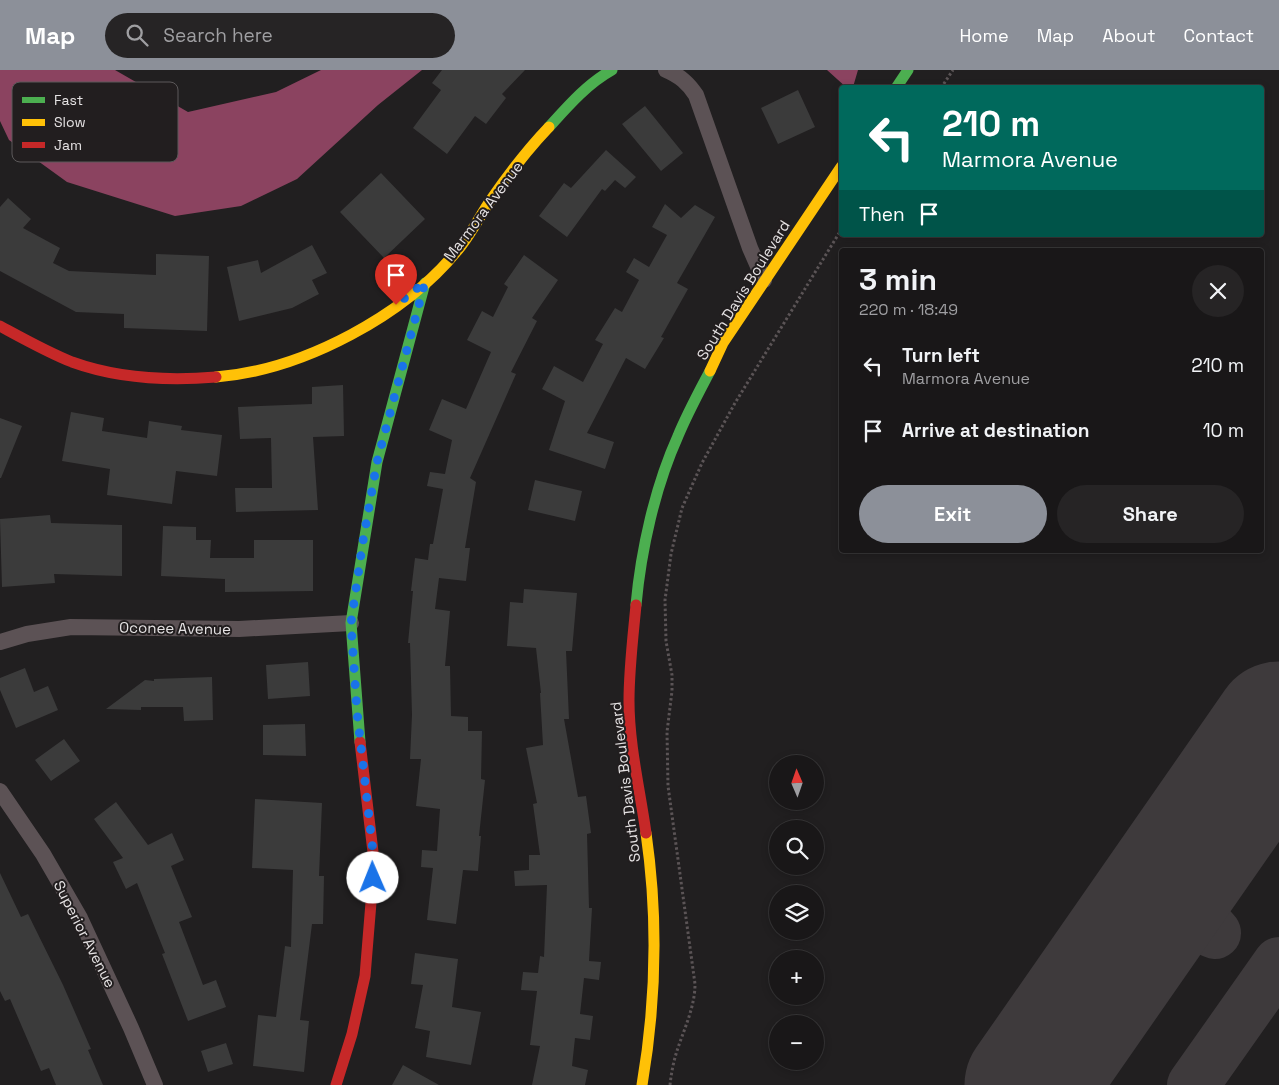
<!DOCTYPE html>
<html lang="en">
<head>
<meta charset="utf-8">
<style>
  :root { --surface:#191718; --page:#262425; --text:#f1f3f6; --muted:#9f9fa2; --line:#373637; --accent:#8c9099 }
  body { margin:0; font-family:"Space Grotesk",sans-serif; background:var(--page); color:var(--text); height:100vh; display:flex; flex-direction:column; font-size:19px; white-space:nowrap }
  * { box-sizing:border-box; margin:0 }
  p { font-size:16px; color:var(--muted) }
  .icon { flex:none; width:28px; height:28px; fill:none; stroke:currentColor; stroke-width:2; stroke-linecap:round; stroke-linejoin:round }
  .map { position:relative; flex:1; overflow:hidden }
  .panel { position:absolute; left:839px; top:178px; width:425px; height:305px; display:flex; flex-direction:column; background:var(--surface); border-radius:5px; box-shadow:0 2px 8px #0003,0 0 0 1px var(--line) }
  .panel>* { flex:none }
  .guide { position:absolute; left:839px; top:15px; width:425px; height:152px; border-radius:5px; box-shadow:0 2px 8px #0003,0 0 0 1px var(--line); background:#00695c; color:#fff; overflow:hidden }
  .needle { width:32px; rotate:358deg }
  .buttons { position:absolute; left:769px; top:685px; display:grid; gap:10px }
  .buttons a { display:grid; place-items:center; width:55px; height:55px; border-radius:50%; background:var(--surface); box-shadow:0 2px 8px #0003,0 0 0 1px var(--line); font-size:25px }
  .pin { position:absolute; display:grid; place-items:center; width:42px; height:42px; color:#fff; margin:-51px -21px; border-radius:50% 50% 50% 0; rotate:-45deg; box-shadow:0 0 5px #0007 }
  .pin .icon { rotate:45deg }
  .me { position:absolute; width:55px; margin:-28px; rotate:359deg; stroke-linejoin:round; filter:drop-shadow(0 0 4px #0008) }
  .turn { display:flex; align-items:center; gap:18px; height:105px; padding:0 20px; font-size:22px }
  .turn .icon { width:65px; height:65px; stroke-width:2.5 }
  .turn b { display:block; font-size:35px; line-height:42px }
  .then { display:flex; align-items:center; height:48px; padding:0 20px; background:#0003; gap:10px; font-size:19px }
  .round { display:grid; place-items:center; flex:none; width:52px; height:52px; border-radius:26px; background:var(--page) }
  .summary { display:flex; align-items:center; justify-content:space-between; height:85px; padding:0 20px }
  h1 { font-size:30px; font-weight:700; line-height:38px }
  .cta { display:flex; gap:10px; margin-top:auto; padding:10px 20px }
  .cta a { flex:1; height:58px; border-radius:30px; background:var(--accent); color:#fff; font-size:20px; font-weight:700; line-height:58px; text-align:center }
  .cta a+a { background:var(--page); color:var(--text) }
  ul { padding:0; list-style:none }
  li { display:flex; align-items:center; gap:15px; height:65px; padding:0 20px }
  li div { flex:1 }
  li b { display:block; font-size:19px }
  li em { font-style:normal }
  header { display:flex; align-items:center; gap:30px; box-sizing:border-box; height:70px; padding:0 25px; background:var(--accent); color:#fff }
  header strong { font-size:24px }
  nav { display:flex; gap:28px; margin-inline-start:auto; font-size:18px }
  .search { width:350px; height:45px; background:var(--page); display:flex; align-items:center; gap:12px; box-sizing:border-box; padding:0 18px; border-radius:28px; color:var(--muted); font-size:19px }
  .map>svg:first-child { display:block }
</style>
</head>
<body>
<header>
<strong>Map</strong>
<div class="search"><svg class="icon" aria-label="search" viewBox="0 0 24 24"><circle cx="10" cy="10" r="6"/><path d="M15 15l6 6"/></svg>Search here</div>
<nav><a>Home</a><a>Map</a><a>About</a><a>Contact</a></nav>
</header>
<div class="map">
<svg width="1279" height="1015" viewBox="0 0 1279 1015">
  <rect width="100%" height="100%" fill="#211f20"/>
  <path fill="#8b4360" d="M0 0H115L188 42 276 22 321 0H422L378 35 297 109 241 136 175 146 67 112 9 70 0 51Z
    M827 0H858L853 17 847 18Z"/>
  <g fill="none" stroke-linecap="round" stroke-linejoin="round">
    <path stroke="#3e3a3c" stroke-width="52" d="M1112 898C1121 890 1128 881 1137 873 1160 853 1189 851 1215 863 1195 842 1187 817 1196 788 1200 777 1206 767 1210 755
      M1193 1015 1279 893"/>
    <path stroke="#3e3a3c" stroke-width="131" d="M1030 1015 1279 657"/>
  </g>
  <path fill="#3b3b3b" d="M442 0H525L502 24 506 28 486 54 475 46 447 84 413 58 441 20 432 13Z
    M798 20 815 57 778 74 761 38Z
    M645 36 683 83 661 101 622 54Z
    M606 80 636 107 625 118 615 110 605 121 602 119 567 167 539 146 564 113 571 118Z
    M381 103 425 149 384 188 340 142Z
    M8 128 31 149 23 158 60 178 53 193 69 201 156 205V184L209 186 207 261 124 258V244L76 242 0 201V137Z
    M665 134 681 148 695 135 715 147 677 213 688 219 661 267 664 268 645 299 626 288 587 363 614 372 605 399 549 380 565 331 542 319 554 296 583 312 603 274 595 270 615 238 622 242 639 210 626 202 634 188 649 197 667 165 652 157Z
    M312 175 327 203 312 210 319 224 292 238 239 251 227 197 258 190 261 203Z
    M524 185 558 210 532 248 537 251 511 302 516 304 470 408 476 412 465 478H470L466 511 439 508 435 539 450 541 445 596H450L451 646 468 647V661H482L481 709 485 710 479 766H481L478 801 463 800 456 854 427 850 433 798 421 797 422 780 437 781 440 739 416 736 421 689H410L412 645 410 573H408L413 521H411L415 488 428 490 430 474H433L443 419 427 416 430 402 445 404 452 370 429 360 442 329 466 339 491 282 467 270 482 241 493 247 508 217 504 214Z
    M343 315 344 366 313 367 318 440 236 442 235 418H272L271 368 240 369 238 337 312 334V317Z
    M71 342 104 348 102 361 147 368 149 351 182 356 181 360 222 365 217 406 176 401 172 434 107 425 110 399 62 391Z
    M0 348 22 356 1 408H0Z
    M535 410 582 421 575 451 528 440Z
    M50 445 51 453 122 455V506L54 504 55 513 2 517 0 449Z
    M163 456 196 457V470H211L210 488H254V470H313V521L225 522V509L161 506Z
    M524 519 577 523 572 581H566L569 649H564L578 727 586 726 591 763 587 764 589 838H592L589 891 601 892 599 910 584 908 580 944 593 946 590 970 575 968 572 996 588 1000 585 1015H532L540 976 530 975 537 921 521 920 523 902 538 903 540 886 544 887 547 815 515 816 514 801 529 800V785H540L533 734 537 733 526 678 543 675 540 623H541L536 578 507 576 510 532 523 533Z
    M308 592 310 626 268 629 266 595Z
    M25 598 34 622 48 616 58 640 16 658 0 620V608Z
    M212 607 213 650 184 651 183 637H141V640L106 639 145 610 154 611V609Z
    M305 654 306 686 263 685V655Z
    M64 669 80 691 51 711 35 690Z
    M255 729 322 733 319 806H324L323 854H312L300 950 309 951 304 1002 253 996 258 945 276 947 285 876 291 877 293 800 252 798Z
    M116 732 148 775 172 763 184 790 171 796 192 847 179 852 203 915 216 910 226 937 188 951 162 884 165 883 137 813 126 819 113 792 123 788 94 749Z
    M0 803 21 847 28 844 63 915 91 979 88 980 103 1015H56L49 998 41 1001 10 929 5 931 0 921Z
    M415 883 458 889 452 937 481 942 471 995 426 987 430 961 415 958 423 915 411 914Z
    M226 973 233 994 208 1002 201 981Z
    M403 995 439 1015H392Z"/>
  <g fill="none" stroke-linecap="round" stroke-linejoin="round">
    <path stroke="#5b5456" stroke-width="3" stroke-dasharray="2.5 2.5" stroke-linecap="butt" d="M941 18 953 0
      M670 1015C671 1005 673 994 676 984 683 961 695 938 695 914L668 716 667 662 672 621V605L666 571 665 530 671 484 682 438 702 393 735 333 841 160"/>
    <path stroke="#5c5255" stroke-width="16" d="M666 0C680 6 688 13 696 25L750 178 764 210
      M0 572 27 564 71 557 239 559 351 553
      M0 721 43 784 80 848 131 958 155 1015"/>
    <path stroke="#4caf50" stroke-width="11" d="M896 18 908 0
      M549 57C568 36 587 14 612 0
      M636 535C641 480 655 417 678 366 687 344 699 322 710 301
      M360 672 351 553 377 392 425 213"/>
    <path stroke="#ffc107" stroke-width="11" d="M710 301 723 273 841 97
      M216 307C303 300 407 245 461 176 472 162 480 146 490 131 508 105 527 80 549 57
      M642 1015C656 933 658 846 646 763"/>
    <path stroke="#c62828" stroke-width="11" d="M0 256C24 269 47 282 72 292 119 309 168 311 216 307
      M636 535C633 567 629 599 629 631 629 675 640 720 646 763
      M336 1015 352 964 365 906 373 808V782L360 672"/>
  </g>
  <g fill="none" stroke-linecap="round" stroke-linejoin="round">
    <path stroke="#1a73e8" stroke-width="9" stroke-dasharray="0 16.2" d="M373 808V782L357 642 351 553 363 471 377 392 425 212 396 235"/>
  </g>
  <g text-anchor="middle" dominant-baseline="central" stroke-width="4" stroke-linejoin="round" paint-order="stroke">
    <g font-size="15" fill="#e5e2e3" stroke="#221e1f">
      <text transform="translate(483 141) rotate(-53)">Marmora Avenue</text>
      <text transform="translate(743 220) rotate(-58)">South Davis Boulevard</text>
      <text transform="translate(175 558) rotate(1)">Oconee Avenue</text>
      <text transform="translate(625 712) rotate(-97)">South Davis Boulevard</text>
      <text transform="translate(85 864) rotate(63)">Superior Avenue</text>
    </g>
  </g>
  <rect x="12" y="12" width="166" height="80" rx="8" fill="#221e1f" stroke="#5c595a" stroke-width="1"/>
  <rect x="22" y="27" width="23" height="6" fill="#4caf50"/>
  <rect x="22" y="49" width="23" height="7" fill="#ffc107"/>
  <rect x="22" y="72" width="23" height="6" fill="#c62828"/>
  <g font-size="14" fill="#e5e2e3">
    <text x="54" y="35">Fast</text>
    <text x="54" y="57">Slow</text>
    <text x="54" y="80">Jam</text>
  </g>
</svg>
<div class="buttons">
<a><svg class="needle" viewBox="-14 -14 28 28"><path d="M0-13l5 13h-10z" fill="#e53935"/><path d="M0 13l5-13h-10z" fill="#9f9fa2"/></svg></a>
<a><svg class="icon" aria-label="search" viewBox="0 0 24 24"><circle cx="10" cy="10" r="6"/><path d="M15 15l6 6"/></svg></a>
<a><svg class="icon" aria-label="layers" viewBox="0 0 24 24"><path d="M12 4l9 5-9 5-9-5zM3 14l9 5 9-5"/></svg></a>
<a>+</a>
<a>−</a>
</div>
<div class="pin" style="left:396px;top:235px;background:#d93025"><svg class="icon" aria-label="arrive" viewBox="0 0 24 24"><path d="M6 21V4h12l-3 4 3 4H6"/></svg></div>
<svg class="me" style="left:373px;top:808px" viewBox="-20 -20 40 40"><circle r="19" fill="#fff"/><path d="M0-13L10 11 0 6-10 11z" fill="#1a73e8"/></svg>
<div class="guide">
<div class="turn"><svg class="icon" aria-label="left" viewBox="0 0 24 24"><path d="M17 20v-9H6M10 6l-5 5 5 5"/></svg><div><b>210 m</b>Marmora Avenue</div></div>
<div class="then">Then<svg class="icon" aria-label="arrive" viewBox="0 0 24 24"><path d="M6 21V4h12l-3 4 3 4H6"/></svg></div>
</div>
<section class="panel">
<div class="summary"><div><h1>3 min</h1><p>220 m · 18:49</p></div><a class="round"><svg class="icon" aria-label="close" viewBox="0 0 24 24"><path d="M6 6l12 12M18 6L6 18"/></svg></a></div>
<ul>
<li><svg class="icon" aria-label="left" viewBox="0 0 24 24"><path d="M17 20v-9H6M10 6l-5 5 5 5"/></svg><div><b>Turn left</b><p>Marmora Avenue</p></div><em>210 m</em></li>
<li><svg class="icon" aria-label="arrive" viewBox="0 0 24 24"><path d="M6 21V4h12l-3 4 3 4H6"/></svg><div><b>Arrive at destination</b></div><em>10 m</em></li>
</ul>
<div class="cta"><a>Exit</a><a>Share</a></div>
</section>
</div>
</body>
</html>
